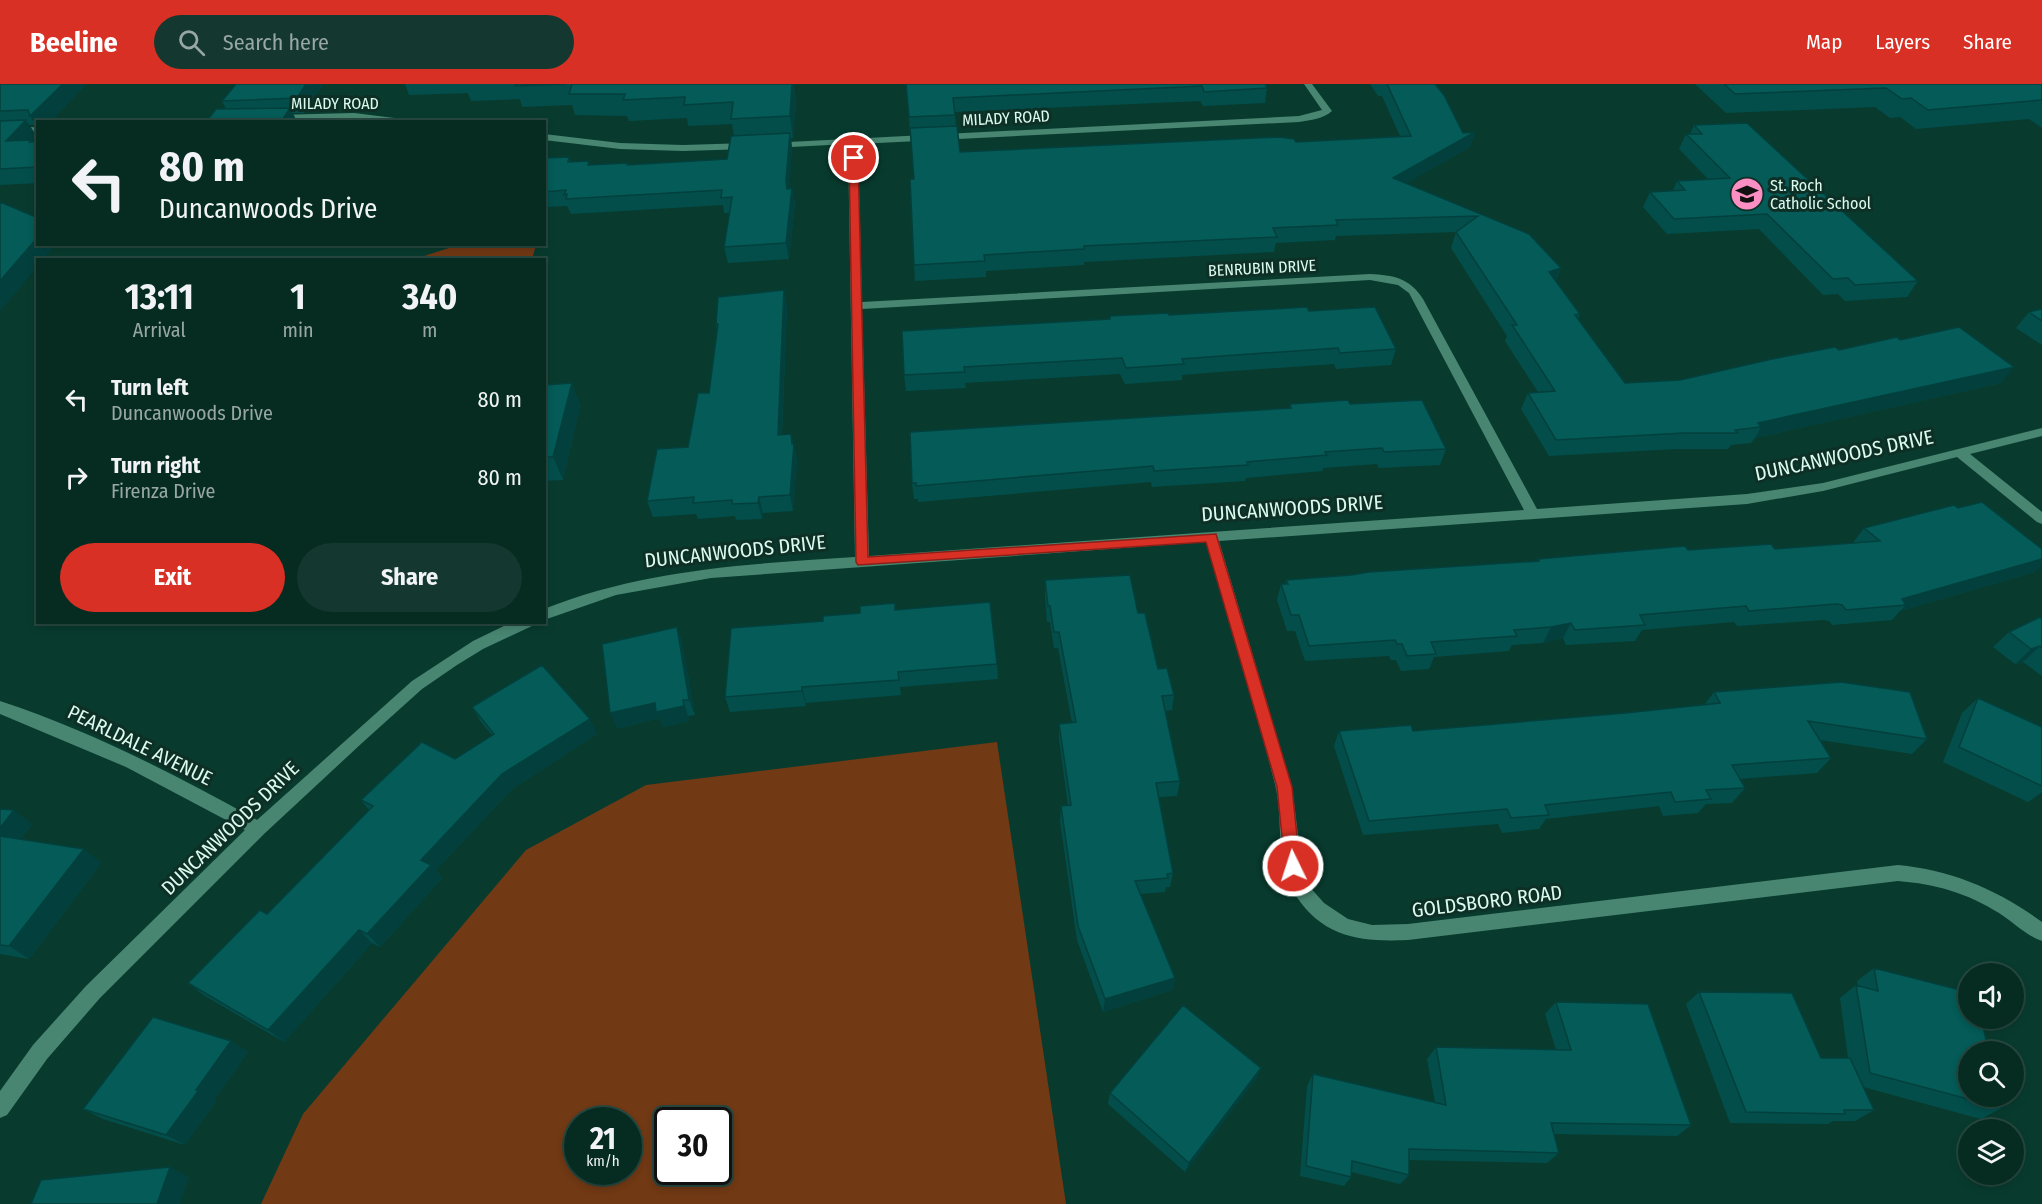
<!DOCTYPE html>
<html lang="en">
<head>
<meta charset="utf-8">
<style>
  :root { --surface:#062c22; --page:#14382f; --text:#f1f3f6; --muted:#98a7a5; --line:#274840; --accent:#d93025 }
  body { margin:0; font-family:"Fira Sans Condensed",sans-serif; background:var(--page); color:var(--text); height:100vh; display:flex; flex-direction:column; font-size:22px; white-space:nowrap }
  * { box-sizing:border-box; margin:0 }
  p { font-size:20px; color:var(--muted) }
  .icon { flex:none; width:33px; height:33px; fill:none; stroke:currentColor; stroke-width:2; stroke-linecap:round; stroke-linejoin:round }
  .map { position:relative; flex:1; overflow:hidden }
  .drawer { position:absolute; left:36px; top:174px; width:510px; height:366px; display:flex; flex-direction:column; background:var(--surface); border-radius:0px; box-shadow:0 3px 9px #0003,0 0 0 2px var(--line) }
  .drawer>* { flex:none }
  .banner { position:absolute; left:36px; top:36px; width:510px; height:126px; border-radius:0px; box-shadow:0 3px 9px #0003,0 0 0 2px var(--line); background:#062c22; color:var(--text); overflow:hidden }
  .controls { position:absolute; left:1958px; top:879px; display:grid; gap:12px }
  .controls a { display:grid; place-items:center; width:66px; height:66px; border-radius:50%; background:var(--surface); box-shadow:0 3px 9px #0003,0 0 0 2px var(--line); font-size:30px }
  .speed { position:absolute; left:564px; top:1023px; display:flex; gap:12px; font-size:30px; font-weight:700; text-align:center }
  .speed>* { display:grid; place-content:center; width:78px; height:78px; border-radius:50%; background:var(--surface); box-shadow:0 3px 9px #0003,0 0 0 2px var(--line); line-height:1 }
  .speed small { font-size:15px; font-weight:400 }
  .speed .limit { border:3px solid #111; border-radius:9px; background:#fff; color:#111 }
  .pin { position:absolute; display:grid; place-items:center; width:51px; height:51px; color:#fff; margin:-26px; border:3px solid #fff; border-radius:50%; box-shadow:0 2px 6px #0007 }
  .me { position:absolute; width:66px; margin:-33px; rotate:356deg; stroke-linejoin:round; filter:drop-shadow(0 0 4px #0008) }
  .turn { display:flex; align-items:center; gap:21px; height:126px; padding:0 24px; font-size:27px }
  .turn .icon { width:78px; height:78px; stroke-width:2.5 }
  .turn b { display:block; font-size:42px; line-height:51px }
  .eta { display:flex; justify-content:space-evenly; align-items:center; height:102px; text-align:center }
  .eta b { font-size:36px; font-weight:700; line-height:42px }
  .action { display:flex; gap:12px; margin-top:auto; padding:12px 24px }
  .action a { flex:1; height:69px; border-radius:36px; background:var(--accent); color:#fff; font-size:24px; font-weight:700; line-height:69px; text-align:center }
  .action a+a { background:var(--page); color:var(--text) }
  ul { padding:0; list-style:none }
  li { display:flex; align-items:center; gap:18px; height:78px; padding:0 24px }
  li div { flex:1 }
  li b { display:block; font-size:22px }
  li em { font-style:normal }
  header { display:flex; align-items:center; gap:36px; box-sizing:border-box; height:84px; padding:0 30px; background:var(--accent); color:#fff }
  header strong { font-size:28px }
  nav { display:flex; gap:33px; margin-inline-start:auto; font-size:21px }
  .search { width:420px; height:54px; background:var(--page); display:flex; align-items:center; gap:15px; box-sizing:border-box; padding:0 21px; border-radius:33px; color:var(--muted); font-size:22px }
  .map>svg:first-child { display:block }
</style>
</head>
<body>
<header>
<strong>Beeline</strong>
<div class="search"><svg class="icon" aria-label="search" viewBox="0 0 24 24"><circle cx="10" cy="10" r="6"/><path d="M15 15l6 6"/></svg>Search here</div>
<nav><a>Map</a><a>Layers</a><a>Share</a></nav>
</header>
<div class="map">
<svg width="2042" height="1120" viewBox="0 0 2042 1120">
  <rect width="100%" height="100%" fill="#083b2e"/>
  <path fill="#713914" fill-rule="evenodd" d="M478 161H536L532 175H415L455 162Z
    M997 658 1066 1120H261L303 1030 526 766 646 701ZM628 1036V1088H578V1036ZM718 1036V1088H668V1036Z"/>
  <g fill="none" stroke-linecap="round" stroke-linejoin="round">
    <path fill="#488671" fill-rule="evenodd" d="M1304 0H1312L1332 27C1323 35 1311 36 1299 38L858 60 862 218 1370 190C1393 191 1410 194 1423 215L1537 425 1747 410 1823 399 2042 344V352L1970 370 2042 428V440L2037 438 1957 373 1823 407 1747 420 1219 457 1292 703 1302 782 1308 801 1324 819 1348 835 1372 841 1408 840 1898 781C1952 786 1998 806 2042 838V857C2027 852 2013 838 1999 829 1967 809 1936 800 1898 797L1408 856C1361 858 1324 854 1296 812 1274 780 1284 735 1275 700 1254 619 1229 539 1206 458L711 494 616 511 544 536V525C644 485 749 480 855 473L848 60 772 64 769 63V59L1299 32 1322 26ZM1370 196 1398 201 1409 209 1524 426 869 472 862 225Z
      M354 29 427 38 354 35 276 37 271 34 276 31Z
      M38 43V49L0 50V44Z
      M544 50 620 59 683 61 748 59 753 62 748 65 683 67 620 65 544 56Z
      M512 538H534L532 542 483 565 457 581 422 605 362 659 264 750 100 914 47 975 7 1031 0 1034V1007L33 961 86 902 245 746 126 683 0 630V617C89 646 174 690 257 736L412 597 473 557Z"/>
  </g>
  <path fill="#034e4b" d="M0 0H86L50 38H38V43L36 41H29L36 51 32 56 33 57H38V99L0 101Z
    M323 0 304 29H293L297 38H206L226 25 222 17Z
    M405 0H793L796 18 793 54H791L792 64 789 105 792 104 795 120 789 175 728 179 724 163 730 129H724L723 121 571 130 567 122 544 123V74L569 73 571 78 590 81 628 79V81L727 75 734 52 732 40 688 42 687 34 629 37 627 32 575 31 572 21 522 23 520 15 471 17 468 9 409 11Z
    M1265 0 1267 4 1265 19 1203 22 1200 17 955 28 956 42 960 68 1296 58 1400 52 1382 12H1378L1370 0H1435L1463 49 1475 48 1470 63 1406 99 1529 150 1561 184 1556 197 1580 230 1578 235 1625 299 1680 296 1839 266 1900 256 2001 299 1755 354 1751 359 1731 361 1728 365H1676L1549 372 1521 325 1528 309 1538 308 1505 257 1507 252 1451 164 1456 148 1336 152 1335 156 1276 159 1274 168 1084 178V181L986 187V193L915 197 914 181V95L910 48 907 13Z
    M1695 0H2042V44L2029 35 1916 45 1900 33 1890 34 1875 23 1726 29Z
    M1694 41 1918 197 1907 213 1845 217 1838 210 1823 211 1759 145 1667 150 1643 123 1650 108 1673 107 1677 97 1708 95 1679 65 1686 50H1690Z
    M784 206 787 222 782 351 791 350 797 376 793 427 763 429 762 435 736 436 735 432 698 435 696 430 653 433 647 417 688 363 709 309 717 246 716 240Z
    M2042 225V261L2016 244 2029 228Z
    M1309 227 1396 265 1391 281 1336 285 1334 280 1219 288 1182 291V296L1125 300 1120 290 965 299 966 304 906 307 904 291 1109 235 1110 232 1169 231Z
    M572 299 580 322 563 396 544 397V301Z
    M1290 320H1350L1446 365 1440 381 1379 384 1377 380 1323 384V387L1246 394 1245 397 1152 403 1151 398 918 418V415H914L912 399 1289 324Z
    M1864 444 2035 488 1900 527 1892 536 1832 541 1829 537 1823 536 1737 542 1734 538 1642 546 1635 557 1566 561 1563 554 1543 559 1512 561 1509 567 1434 573 1429 585 1401 587 1396 576H1391L1389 572 1305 577 1295 547H1287L1277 516 1281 500H1285L1286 496 1536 478 1538 475 1688 466 1775 465 1852 460Z
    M1045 496 1138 529 1158 585 1174 611 1172 626 1165 627 1180 697 1177 712 1159 713 1173 789 1170 803H1166L1165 808 1140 810 1175 894 1172 906 1103 928 1077 856 1060 737 1061 722H1068L1059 655V640L1072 639 1058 564H1054L1050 538H1047L1045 512Z
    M896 526 997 580 998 595 900 603 901 611 806 619V622L730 628 725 613 823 537Z
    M2042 535V592L2023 578 2015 580 1993 563 2009 548Z
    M677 543 682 558 695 631 688 632 689 637 663 643 659 634 617 645Z
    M1714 608 1927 655 1912 670 1820 656 1831 674 1817 689 1739 695 1745 704 1732 719 1706 720 1698 729 1663 732 1659 722 1546 735 1539 745 1502 749 1498 740 1363 751 1334 662 1339 647H1413L1625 629 1704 621Z
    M1978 614 2042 643V708L2028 718 1943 678 1962 629Z
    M472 623 597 650 512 705 436 786 442 794 380 863 372 859 284 958 205 912 188 899 267 830 369 726 361 716 455 675 492 651 481 638Z
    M0 725 32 740 21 755 101 779 29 875 0 870Z
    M1874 884 2002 1024 1981 1035 1863 1003 1874 1026 1855 1037H1833L1828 1040 1730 1039 1686 920 1699 908 1821 974H1848L1840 914 1856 901 1858 902 1857 897Z
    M1556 918 1691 1041 1677 1052 1554 1050 1559 1069 1547 1079 1409 1076V1091L1400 1100 1351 1088V1093L1344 1102 1300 1092 1307 1002 1313 990 1435 1018 1427 975 1436 963 1556 966 1545 930Z
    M231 957 248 968 214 1016 216 1017 185 1061 103 1035 83 1025Z
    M1261 984 1256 995 1185 1088 1108 1020 1110 1009Z"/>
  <path fill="#03403d" d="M63 0H86L50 38H38V43L30 32Z
    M306 0H323L304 29 297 14Z
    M792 0 796 18 793 54 790 32Z
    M290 24 297 38H281Z
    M26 36 36 51 32 56 38 64 6 57Z
    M1475 48 1470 63 1389 109 1393 94Z
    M790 49 792 64 789 113 790 120 786 97Z
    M792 104 795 120 789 175 786 159Z
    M38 153V160H56L43 176H38V182L0 227V197Z
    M1561 184 1555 200 1549 188Z
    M784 206 787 222 781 367 778 351Z
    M2014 283 2001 299 1755 354 1761 343 1758 339Z
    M572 299 580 322 563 396 553 373Z
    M791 350 797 376 793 427 790 411Z
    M759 413 763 429 762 435 758 419Z
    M2042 475V481L2035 488 1900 527 1906 521 1902 515Z
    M1571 539 1563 554 1543 559 1551 543Z
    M677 543 682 558 695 631 689 616Z
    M2040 562 2023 578 2015 580 2031 565Z
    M802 603 806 619V622L802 607Z
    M683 616 688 632 689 637 663 643 659 634 617 645 610 629 655 619Z
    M590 635 597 650 512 705 436 786 442 794 380 863 367 850 421 776 502 690Z
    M14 726 32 740 14 765 0 755V744Z
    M84 765 101 779 29 875 9 862Z
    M359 846 372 859 284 958 268 946Z
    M1175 894 1172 906 1103 928 1105 915Z
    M231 957 248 968 214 1016 216 1017 185 1061 166 1051 196 1006Z
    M1261 984 1256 995 1185 1088 1189 1079Z
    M170 1083 189 1093 180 1120H157Z"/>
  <path fill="#045b57" stroke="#03403d" stroke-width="1.5" d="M0 0H63L30 32 28 26 0 27Z
    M236 0H306L297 14 222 17Z
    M516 0H566L515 2Z
    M572 0H792L790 32 731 35 733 18 684 21 685 13 623 16 625 10H569Z
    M906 0H1265L1267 4 1204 8 1202 2 953 14 955 31 909 33Z
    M1387 0H1435L1444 11 1463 49 1475 48 1393 94 1529 150 1561 184 1549 188 1580 230 1575 231 1625 299 1680 296 1772 275 1835 263 1839 266 1897 253 1900 256 1959 243 2014 283 1758 339 1761 343 1735 346 1738 349H1685L1556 356 1528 309 1555 307 1512 241H1517L1456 148 1478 132 1336 136 1338 141 1273 144 1277 153 1084 162V165L984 171 985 177 914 181 910 95H914L910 44 957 42 960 68 1279 53 1294 55 1296 58 1411 52Z
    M1724 0H2042V16L1928 26 1911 14 1902 15 1886 4 1735 10Z
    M290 24 281 38H206L216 25Z
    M26 36 6 57 32 56 30 58 38 57V83L0 85V37Z
    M1747 39 1918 197 1855 201 1848 194 1833 195 1767 130 1674 135 1650 108 1685 106 1677 97 1730 94 1686 50H1702L1694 41Z
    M790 49 786 97 787 105 792 104 786 159 724 163 732 113 721 114 722 106 566 115 567 110 564 111 566 106 544 108V74L569 73 568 78 589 77 588 81 628 79 627 81 727 75 731 52Z
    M0 118 38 134V153L0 197Z
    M784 206 778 351 791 350 792 360H794L790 411 759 413 758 419 732 420V416L693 419 694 413 647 417 657 365 688 363 698 309H709L718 240H716L718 213Z
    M1307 223 1309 227 1375 223 1396 265 1340 269 1338 264 1222 272 1182 275 1184 280 1126 284 1122 274 964 283 965 288 904 291 902 247 1110 235V232L1168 229 1169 231Z
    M2042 225V237L2029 228Z
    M572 299 553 373H544V301Z
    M1348 316 1350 320 1422 316 1446 365 1384 368 1382 364 1325 368 1327 371 1247 378 1248 381 1154 387 1153 382 916 402V399H912L910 348 1291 324 1290 320Z
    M1982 418 2042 465V475L1902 515 1906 521 1846 526 1842 521 1836 520 1749 527 1746 522 1640 531 1645 541 1575 546 1571 539 1551 543 1514 546 1517 552 1431 558 1436 570 1407 572 1402 560H1397L1395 556 1309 562 1299 531H1291L1281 500H1288L1286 496 1351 491 1369 488 1539 477 1538 475 1685 462 1688 466 1771 460 1775 465 1880 457 1864 444 1954 421 1958 424Z
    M1130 491 1138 529H1145L1158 585 1167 584 1174 611 1162 612 1180 697 1156 699 1173 789 1167 790 1168 794 1135 797 1175 894 1105 915 1078 842 1061 722 1071 721 1059 640 1076 638 1059 548H1054L1050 522H1048L1045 496Z
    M990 518 997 580 898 588 899 596 802 603V607L725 613 731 544 823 537V532L860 529V522L895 519V526Z
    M2040 533 2042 535V564L2040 562 2031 565 2009 548Z
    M677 543 689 616H683L684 622 656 628 655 619 610 629 602 560Z
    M542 581 590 635 502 690 421 776 431 781 367 850 359 846 268 946 188 899 260 826 267 830 373 722 361 716 422 658 455 675 494 650 472 623Z
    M1841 598 1910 608 1927 655 1808 637 1831 674 1732 681 1745 704 1706 706 1711 715 1675 718 1671 708 1545 721 1549 731 1511 734 1507 725 1369 737 1339 647 1411 641 1413 647 1625 629 1720 619 1714 608Z
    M1978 614 2042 643V702L1959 663Z
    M0 725 14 726 0 744Z
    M0 752 84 765 9 862 0 861Z
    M1874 884 1968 908V934H1981L1989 968H1968V1012H1999L2002 1024 1870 989 1856 901 1878 907Z
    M1699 908 1792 909 1821 974H1850L1874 1026H1844L1845 1030 1746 1028Z
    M1556 918 1648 920 1691 1041 1551 1039 1559 1069 1409 1065V1091L1352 1077 1351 1093 1306 1082 1313 990 1446 1021 1436 963 1571 966Z
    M1183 921 1261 984 1189 1079 1110 1009Z
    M153 933 231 957 196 1006H199L166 1051 83 1025Z
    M170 1083 157 1120H31L41 1096Z"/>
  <path fill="#d93025" stroke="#8d1f18" stroke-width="1.5" d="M854 71 858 74 868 473 1216 450 1292 703 1300 782 1298 787 1293 789 1287 787 1285 782 1277 703 1206 458 858 481 856 478 849 74Z"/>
  <defs>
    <g id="school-disc" transform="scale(1.725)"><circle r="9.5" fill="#fb8fc4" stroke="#0e2f25"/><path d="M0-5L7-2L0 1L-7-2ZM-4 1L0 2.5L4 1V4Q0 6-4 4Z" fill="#111"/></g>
  </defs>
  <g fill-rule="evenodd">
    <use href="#school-disc" x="1747" y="110"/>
  </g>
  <g text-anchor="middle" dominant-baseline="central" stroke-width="6" stroke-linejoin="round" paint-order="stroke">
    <g font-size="16" fill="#dcfbef" stroke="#0e2f25">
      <text x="335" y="19">MILADY ROAD</text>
      <text transform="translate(1006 34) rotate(-3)">MILADY ROAD</text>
      <text transform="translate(1262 184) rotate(-3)">BENRUBIN DRIVE</text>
    </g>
    <g font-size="16" fill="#dcfbef" stroke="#0e2f25" text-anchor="start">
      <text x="1770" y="101">St. Roch<tspan x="1770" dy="18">Catholic School</tspan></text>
    </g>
    <g font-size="20" fill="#dcfbef" stroke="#0e2f25">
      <text transform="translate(1844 371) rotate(-12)">DUNCANWOODS DRIVE</text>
      <text transform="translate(1292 424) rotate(-4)">DUNCANWOODS DRIVE</text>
      <text transform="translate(735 467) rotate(-6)">DUNCANWOODS DRIVE</text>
      <text transform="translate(140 661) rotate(26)">PEARLDALE AVENUE</text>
      <text transform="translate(230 744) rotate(-44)">DUNCANWOODS DRIVE</text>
      <text transform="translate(1487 817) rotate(-7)">GOLDSBORO ROAD</text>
    </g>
  </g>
</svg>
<div class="controls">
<a><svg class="icon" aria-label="sound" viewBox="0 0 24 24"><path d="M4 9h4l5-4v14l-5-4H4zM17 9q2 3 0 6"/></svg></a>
<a><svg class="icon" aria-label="search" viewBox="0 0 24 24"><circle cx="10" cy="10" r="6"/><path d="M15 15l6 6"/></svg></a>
<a><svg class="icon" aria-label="layers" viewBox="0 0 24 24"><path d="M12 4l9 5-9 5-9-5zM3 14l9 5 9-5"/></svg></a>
</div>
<div class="speed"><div>21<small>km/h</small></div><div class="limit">30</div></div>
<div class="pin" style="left:854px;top:74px;background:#d93025"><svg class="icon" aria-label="arrive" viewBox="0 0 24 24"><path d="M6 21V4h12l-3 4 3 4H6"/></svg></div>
<svg class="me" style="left:1293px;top:782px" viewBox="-20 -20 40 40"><circle r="17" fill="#d93025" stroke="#fff" stroke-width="3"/><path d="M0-11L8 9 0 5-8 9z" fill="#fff"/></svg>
<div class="banner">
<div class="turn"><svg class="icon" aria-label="left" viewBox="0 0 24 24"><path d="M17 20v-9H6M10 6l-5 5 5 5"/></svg><div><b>80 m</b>Duncanwoods Drive</div></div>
</div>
<section class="drawer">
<div class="eta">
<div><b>13:11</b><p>Arrival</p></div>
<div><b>1</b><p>min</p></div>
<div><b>340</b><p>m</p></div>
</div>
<ul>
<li><svg class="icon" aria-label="left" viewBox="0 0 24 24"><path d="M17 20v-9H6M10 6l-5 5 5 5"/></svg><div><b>Turn left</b><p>Duncanwoods Drive</p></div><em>80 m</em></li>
<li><svg class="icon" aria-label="right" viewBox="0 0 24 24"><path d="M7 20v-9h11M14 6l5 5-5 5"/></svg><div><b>Turn right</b><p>Firenza Drive</p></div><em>80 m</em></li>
</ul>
<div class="action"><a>Exit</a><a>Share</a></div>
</section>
</div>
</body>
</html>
